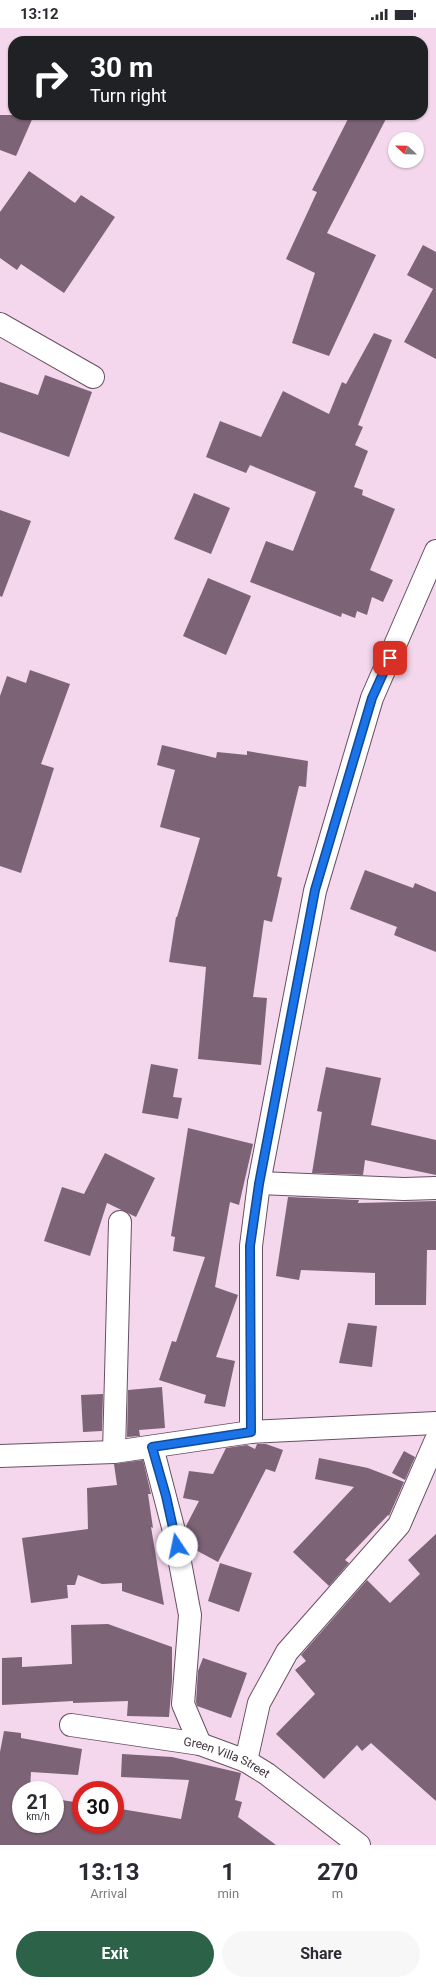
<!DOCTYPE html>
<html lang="en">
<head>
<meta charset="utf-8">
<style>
  :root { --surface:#fff; --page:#f7f7f7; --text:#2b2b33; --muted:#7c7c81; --accent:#2c6248 }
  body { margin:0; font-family:Roboto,sans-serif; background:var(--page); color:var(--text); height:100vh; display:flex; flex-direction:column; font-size:15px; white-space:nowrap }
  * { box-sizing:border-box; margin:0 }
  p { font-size:13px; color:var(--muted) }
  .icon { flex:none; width:22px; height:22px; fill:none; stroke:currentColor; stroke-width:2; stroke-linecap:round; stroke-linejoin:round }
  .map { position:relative; height:1817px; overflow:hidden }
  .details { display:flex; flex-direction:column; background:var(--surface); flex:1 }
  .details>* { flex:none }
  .banner { position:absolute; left:8px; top:8px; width:420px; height:84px; border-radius:16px; box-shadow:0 1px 3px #0004; background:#202124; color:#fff; overflow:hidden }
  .needle { width:26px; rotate:292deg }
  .controls { position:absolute; left:388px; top:104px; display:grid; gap:8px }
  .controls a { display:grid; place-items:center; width:36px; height:36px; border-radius:50%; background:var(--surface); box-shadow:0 1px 3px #0004; font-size:20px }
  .speed { position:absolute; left:12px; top:1753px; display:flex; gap:8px; font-size:20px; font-weight:700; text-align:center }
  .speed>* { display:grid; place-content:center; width:52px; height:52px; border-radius:50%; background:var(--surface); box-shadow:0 1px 3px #0004; line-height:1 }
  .speed small { font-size:10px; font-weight:400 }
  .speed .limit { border:6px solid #d22; background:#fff; color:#111 }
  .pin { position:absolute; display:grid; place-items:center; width:34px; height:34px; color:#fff; margin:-17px; border-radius:8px; box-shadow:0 2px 6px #0006 }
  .me { position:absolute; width:44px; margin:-22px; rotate:349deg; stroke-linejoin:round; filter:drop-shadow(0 0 3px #0008) }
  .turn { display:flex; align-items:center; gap:14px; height:84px; padding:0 16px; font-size:18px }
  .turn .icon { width:52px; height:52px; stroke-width:2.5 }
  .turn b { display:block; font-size:28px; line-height:34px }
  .eta { display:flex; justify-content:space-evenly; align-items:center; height:68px; text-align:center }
  .eta b { font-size:24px; font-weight:700; line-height:28px }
  .action { display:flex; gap:8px; margin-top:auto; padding:8px 16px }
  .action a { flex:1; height:46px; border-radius:24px; background:var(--accent); color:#fff; font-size:16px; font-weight:700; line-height:46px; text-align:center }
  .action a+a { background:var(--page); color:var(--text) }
  .status { display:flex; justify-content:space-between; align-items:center; height:28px; padding:0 20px; background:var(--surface); direction:ltr }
  .status svg { height:11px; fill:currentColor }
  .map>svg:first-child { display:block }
</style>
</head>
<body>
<div class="status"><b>13:12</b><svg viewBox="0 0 49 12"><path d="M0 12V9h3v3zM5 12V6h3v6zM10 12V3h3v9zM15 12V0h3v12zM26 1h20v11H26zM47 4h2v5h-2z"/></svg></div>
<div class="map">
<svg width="436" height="1817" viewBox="0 0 436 1817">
  <rect width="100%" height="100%" fill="#f4d7ec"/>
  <path fill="#7c6376" d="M0 87H34L16 128 0 122Z
    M350 87H388L327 205 376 227 329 328 292 315 315 245 286 231 317 164 312 162Z
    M29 143 75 175 81 167 115 189 64 265 21 236 17 242 0 230V184Z
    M423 217 436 224V331L404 314 433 261 407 247Z
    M374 305 392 312 358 397 363 399 355 417 368 423 354 459 363 462 362 467 395 481 370 542 393 552 383 574 372 569 367 587 357 583 355 590 342 585 341 589 250 554 266 513 293 523 316 464 250 437 246 445 206 429 220 393 261 409 283 363 329 386 342 354 346 356Z
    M45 347 92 364 69 429 0 404V354L38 367Z
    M194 465 230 480 211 526 174 511Z
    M0 482 31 493 2 569 0 568Z
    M208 550 251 568 226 627 183 608Z
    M30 642 70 656 41 736 54 740 21 845 0 838V668L7 648 26 655Z
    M162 717 216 730 217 724 247 727V723L308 733 306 759 299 758 277 848 282 850 272 894 264 892 253 969 267 970 261 1037 198 1031 206 939 169 934 176 889H177L200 810 160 799 175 742 157 737Z
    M365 842 413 860 415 855 436 864V924L394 907 397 899 350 881Z
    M151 1036 178 1041 173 1069 182 1070 178 1091 142 1085Z
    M326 1039 381 1050 371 1097 436 1112V1147L365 1132 363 1147 312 1145 322 1084 317 1083Z
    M188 1100 253 1116 239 1177 230 1174 215 1259 238 1267 216 1329 235 1333 225 1379 204 1375 206 1367 159 1352 172 1313 176 1314 205 1229 173 1223 175 1209 171 1208Z
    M105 1125 155 1150 136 1189 107 1175 90 1228 44 1213 62 1159 84 1166Z
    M288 1169 359 1172 358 1175 436 1173V1222H427L426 1277H375V1245L301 1242 299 1252 276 1248Z
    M348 1295 377 1298 372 1339 339 1335Z
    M162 1359 165 1400 139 1402 140 1408 127 1409 128 1362Z
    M103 1366 102 1403 83 1404 81 1367Z
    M257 1416H266L283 1422 275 1444 266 1441 218 1534 190 1519 186 1498 199 1473 183 1470 189 1443 213 1446 226 1420 247 1417 255 1421Z
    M404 1423 415 1429 405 1452 392 1445Z
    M319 1430 368 1440 404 1454 389 1488 388 1487 345 1532 349 1535 329 1558 293 1524 354 1459 315 1451Z
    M143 1432 151 1466H148L153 1500 151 1499 164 1577 122 1563V1555L102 1556 78 1547 75 1557H67L68 1570 31 1575 22 1510 88 1501 87 1460 117 1457 114 1436Z
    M436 1506V1773L371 1715 362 1723 357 1717 324 1751 276 1706 315 1666 295 1642 306 1633 301 1627 367 1552 390 1575 420 1546 408 1532Z
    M220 1535 252 1545 239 1584 208 1573Z
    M108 1596 172 1619V1653L169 1689 127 1688 128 1673 73 1675V1673L2 1677V1630L22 1629V1639L72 1636 71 1597Z
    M203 1630 247 1645 231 1690 197 1678 196 1674 198 1643Z
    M4 1703 21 1705V1710L82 1721 78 1747 31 1744 30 1762H21V1796H55V1771L81 1775V1796H115V1780L181 1791 189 1752 121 1749 122 1726 172 1729 241 1745 235 1772 242 1774 238 1789 276 1817H0V1724Z"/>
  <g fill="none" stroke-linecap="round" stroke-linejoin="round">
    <g stroke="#685062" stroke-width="24">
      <g id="street">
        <path d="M0 296 93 349"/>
        <path d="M259 1155 404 1161 436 1160"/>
        <path d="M251 1404V1218L259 1155 315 863 372 670 436 523"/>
        <path d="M152 1419 174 1503 190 1587 183 1676 200 1716"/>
        <path d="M114 1424 120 1194"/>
        <path d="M0 1428 114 1424 251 1404 436 1395"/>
        <path id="s1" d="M71 1697 200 1716 246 1733 267 1746 359 1817"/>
        <path d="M246 1733 259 1675 287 1624 399 1497 436 1412"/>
      </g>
    </g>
    <use href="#street" stroke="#fff" stroke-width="22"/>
  </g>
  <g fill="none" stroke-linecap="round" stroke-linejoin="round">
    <g stroke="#114b97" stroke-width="10">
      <path id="route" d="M177 1518 166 1468 152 1419 251 1404 250 1218 259 1156 315 862 372 670 390 630"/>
    </g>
    <use href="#route" stroke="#1a73e8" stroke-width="7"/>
  </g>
  <g text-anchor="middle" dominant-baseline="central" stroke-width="4" stroke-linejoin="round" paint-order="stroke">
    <g font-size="12" fill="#3c3139" stroke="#fee6f7">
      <text stroke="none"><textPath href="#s1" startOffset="160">Green Villa Street</textPath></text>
    </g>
  </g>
</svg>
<div class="controls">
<a><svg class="needle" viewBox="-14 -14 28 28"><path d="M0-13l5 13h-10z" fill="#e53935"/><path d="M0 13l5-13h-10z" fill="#7c7c81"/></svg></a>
</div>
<div class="speed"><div>21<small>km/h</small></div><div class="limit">30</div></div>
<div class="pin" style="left:390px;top:630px;background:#d93025"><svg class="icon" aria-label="arrive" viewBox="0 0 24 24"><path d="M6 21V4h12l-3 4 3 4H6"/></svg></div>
<svg class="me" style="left:177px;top:1518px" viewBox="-20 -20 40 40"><circle r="19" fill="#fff"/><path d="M0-13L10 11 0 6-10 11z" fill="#1a73e8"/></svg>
<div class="banner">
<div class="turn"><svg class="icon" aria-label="right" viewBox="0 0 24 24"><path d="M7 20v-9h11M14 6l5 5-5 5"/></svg><div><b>30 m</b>Turn right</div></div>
</div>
</div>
<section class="details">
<div class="eta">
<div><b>13:13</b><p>Arrival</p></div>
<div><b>1</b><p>min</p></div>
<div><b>270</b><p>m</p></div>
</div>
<div class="action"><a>Exit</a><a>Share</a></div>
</section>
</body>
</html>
